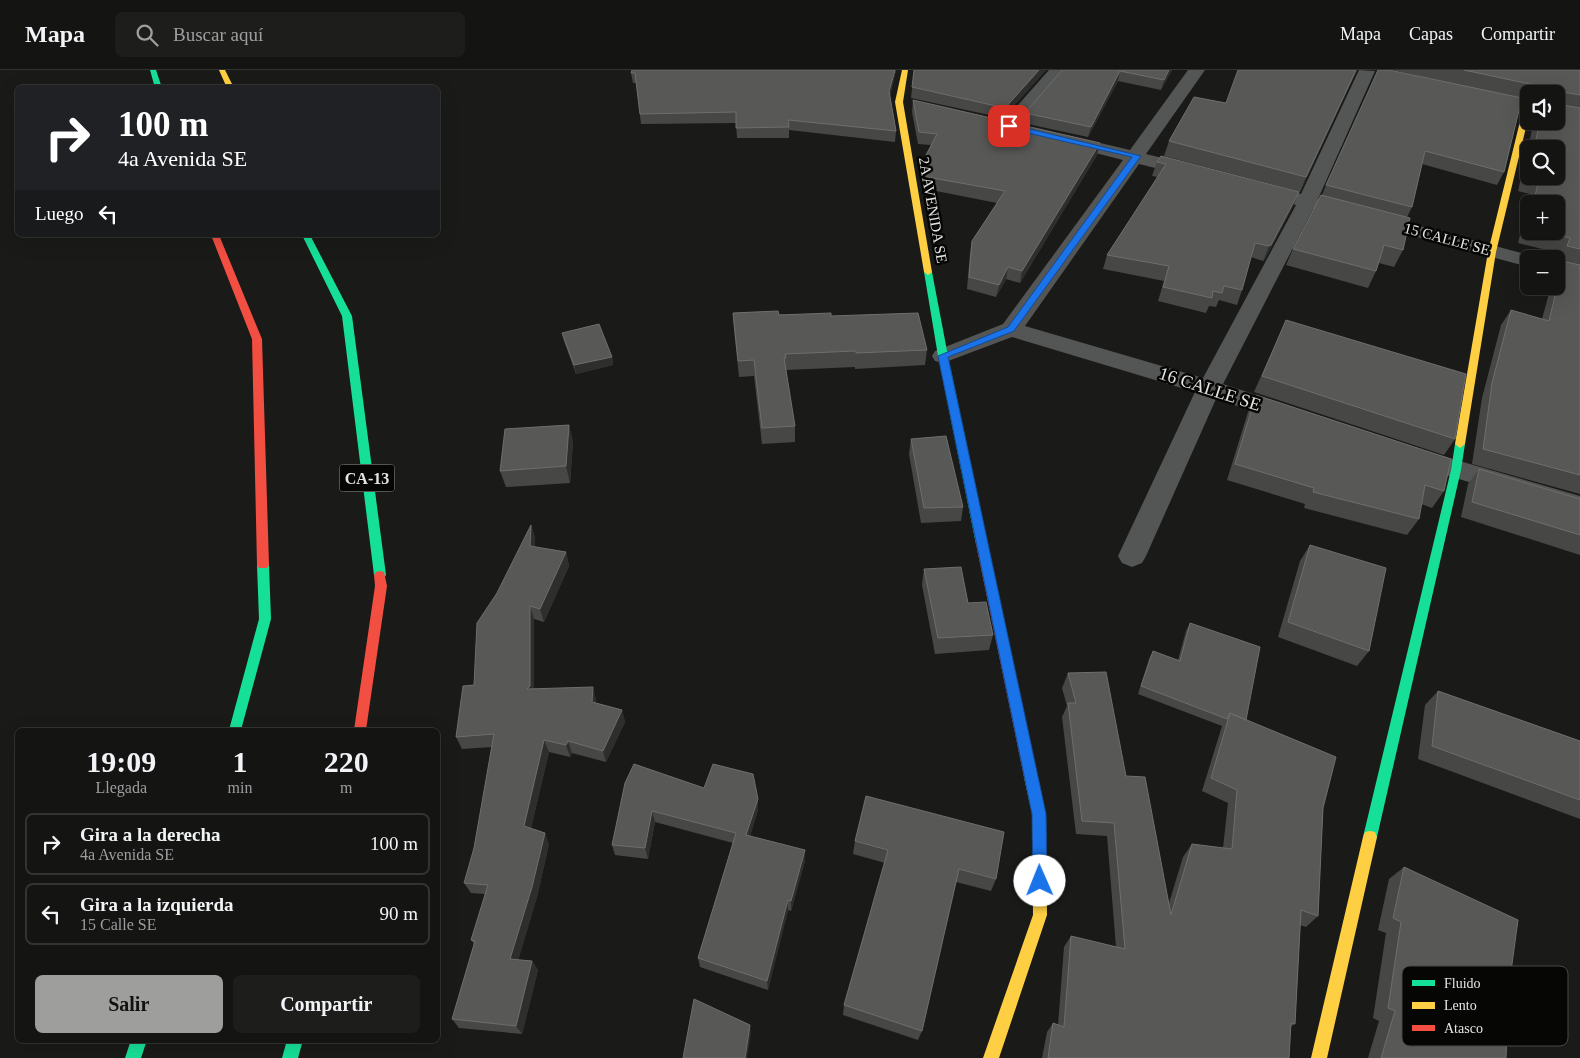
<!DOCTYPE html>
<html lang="es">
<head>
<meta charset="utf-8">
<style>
  :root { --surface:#141412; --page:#1d1d1b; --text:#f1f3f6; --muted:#9d9e9f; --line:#333332; --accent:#9e9f9c }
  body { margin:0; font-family:"Times New Roman",serif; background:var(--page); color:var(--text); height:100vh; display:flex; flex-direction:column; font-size:19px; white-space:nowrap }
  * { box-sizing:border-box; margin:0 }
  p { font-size:16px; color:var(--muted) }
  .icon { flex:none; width:28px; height:28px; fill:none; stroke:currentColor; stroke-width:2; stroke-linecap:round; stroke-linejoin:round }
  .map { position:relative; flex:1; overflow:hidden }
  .panel { position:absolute; left:15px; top:658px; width:425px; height:315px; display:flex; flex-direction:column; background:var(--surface); border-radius:8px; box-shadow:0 5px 20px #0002,0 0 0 1px var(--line) }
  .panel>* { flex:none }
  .guide { position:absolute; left:15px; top:15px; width:425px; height:152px; border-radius:8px; box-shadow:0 5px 20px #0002,0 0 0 1px var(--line); background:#202124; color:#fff; overflow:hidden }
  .buttons { position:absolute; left:1520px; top:15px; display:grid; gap:10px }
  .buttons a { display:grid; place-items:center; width:45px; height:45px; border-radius:8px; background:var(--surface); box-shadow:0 5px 20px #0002,0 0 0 1px var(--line); font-size:25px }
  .pin { position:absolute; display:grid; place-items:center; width:42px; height:42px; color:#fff; margin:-21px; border-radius:10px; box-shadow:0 2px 8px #0006 }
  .me { position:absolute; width:55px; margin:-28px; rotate:359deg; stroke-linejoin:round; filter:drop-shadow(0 0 4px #0008) }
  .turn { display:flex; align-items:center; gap:18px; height:105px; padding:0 20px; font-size:22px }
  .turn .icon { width:65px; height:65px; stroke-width:2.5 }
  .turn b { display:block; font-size:35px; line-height:42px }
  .then { display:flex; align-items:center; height:48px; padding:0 20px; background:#0003; gap:10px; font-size:19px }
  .eta { display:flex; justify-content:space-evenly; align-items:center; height:85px; text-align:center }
  .eta b { font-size:30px; font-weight:700; line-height:35px }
  .cta { display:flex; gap:10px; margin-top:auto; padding:10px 20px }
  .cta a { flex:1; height:58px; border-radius:8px; background:var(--accent); color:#111; font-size:20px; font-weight:700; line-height:58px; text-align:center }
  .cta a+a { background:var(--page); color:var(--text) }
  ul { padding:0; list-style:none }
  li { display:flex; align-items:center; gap:15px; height:62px; margin:0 10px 8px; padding:0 10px; border:2px solid var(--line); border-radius:8px }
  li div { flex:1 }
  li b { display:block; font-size:19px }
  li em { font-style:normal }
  header { display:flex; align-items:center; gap:30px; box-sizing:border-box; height:70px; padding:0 25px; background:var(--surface); border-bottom:1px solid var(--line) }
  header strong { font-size:24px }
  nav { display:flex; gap:28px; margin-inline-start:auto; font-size:18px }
  .search { width:350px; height:45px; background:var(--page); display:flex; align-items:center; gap:12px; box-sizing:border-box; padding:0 18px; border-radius:8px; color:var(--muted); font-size:19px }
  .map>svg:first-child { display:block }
</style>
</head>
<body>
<header>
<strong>Mapa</strong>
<div class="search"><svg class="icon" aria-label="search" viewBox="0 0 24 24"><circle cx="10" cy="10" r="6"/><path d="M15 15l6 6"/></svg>Buscar aquí</div>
<nav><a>Mapa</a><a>Capas</a><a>Compartir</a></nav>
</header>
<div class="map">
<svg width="1580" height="988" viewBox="0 0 1580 988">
  <rect width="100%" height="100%" fill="#1a1b18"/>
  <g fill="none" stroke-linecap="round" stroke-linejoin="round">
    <path fill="#545555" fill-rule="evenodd" d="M1049 0H1066L1015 60 1009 61 1003 60 1000 56 1003 52Z
      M1188 0H1205L1146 84 1199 97 1201 101 1199 105 1192 107 1139 94 1025 256 1203 308 1296 135 1253 123 1250 119 1253 115 1260 113 1301 124 1359 0 1375 1 1318 129 1536 187 1538 189H1529V197L1313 139 1223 314 1298 339 1301 345 1298 351 1289 353 1216 329 1146 486 1142 493 1132 497 1122 493 1118 486 1195 322 1012 267 943 293 935 291 932 286 935 281 1003 254 1123 90 1056 73 1053 69 1056 65 1062 64 1130 80Z
      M1432 383 1580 426V446L1423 398 1419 392 1423 386Z"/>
    <path fill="#16e098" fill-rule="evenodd" d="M150 0H156L162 18H155Z
      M302 165H310L352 246 386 505 384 508H376L374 505 342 246Z
      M928 199 932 202 948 286 988 474 982 478 976 474 938 286 924 202Z
      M1460 370 1465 374 1461 400 1377 767 1375 772 1370 773 1365 772 1363 767 1451 400 1455 374Z
      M263 491 267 492 269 495 271 549 241 660H229L259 549 257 495 259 492Z
      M131 970H147L141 988H125Z
      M287 970H303L298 988H282Z"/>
    <path fill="#ffcf43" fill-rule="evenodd" d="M219 0H225L234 18H227Z
      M902 0H908L903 32 932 202 928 205 924 202 895 32Z
      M1524 35H1529V45L1496 182 1465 374 1460 378 1455 374 1488 182Z
      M1031 701 1036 703 1038 707 1046 744 1047 845 999 988H983L1033 845 1032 744 1024 707 1026 703Z
      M1370 761 1375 762 1377 767 1327 988H1311L1363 767 1365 762Z"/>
    <path fill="#f24e42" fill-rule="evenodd" d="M211 165H219L262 269 269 495 267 498H259L257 495 252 269Z
      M982 470 988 474 1038 707 1036 711 1031 713 1026 711 1024 707 976 474Z
      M380 501 384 502 387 516 366 660H354L375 516 374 505 376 502Z"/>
  </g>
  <path fill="#474846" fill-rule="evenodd" d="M896 0 890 26 896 61 895 72 789 60V68H737L736 53 641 54 636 13H633L631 3Z
    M914 0H1046L1003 48 911 28Z
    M1062 0H1172L1161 20 1118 11 1088 67 1023 53 1025 43Z
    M1357 0 1300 122 1164 86 1169 71 1226 33Z
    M1392 0H1580V424L1472 394 1482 328 1501 255 1511 240 1542 249 1551 216H1556V200L1561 192 1557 191 1559 183 1518 173 1530 124 1518 121 1534 51H1556V24H1529V30L1522 29 1504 102 1497 115 1422 94 1412 137 1407 147 1403 180 1394 197 1379 193 1376 201 1368 218 1286 195 1293 179 1322 125 1326 115 1463 16ZM1529 79H1556L1529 106ZM1529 134H1556V161H1529Z
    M913 30 1100 73 1097 85 1020 213 1006 209 996 227 967 219 970 183 972 171 997 133 926 119 922 101 924 89 931 75 918 74 912 42Z
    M1161 86 1293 136 1265 189 1263 191 1251 187 1242 220 1237 235 1219 230 1216 237 1209 236 1206 243 1158 231 1164 211 1103 199 1107 185 1158 107 1152 106 1157 92Z
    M733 243 831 246 927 280 925 295 855 299V297L786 300 795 356V372L762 374 754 306 739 307 734 259Z
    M1286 250 1455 369 1444 385 1254 322Z
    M562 263 612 287 613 295 576 304 564 271Z
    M1256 325 1444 421 1432 438 1421 434 1419 449 1407 465 1304 438 1305 434 1227 410 1248 342Z
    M569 355 573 372 570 413 506 417 500 401Z
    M911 369 963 437 961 451 921 453 909 384Z
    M1479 399 1580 429V485L1461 447 1468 414Z
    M531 455 535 468V477L566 482 569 496 544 552 534 549V619L596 629V633L622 640 625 652 606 692 572 683 570 687 549 682 531 758 549 774 537 827 518 890 532 891 538 900 522 964 459 958 452 949 474 874 471 870 485 824 471 823 464 813 474 778 492 677 462 679 456 667 474 615 497 523Z
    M1310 475 1369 581 1357 596 1278 567 1300 491Z
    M924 499 993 565 989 580 935 584 922 515Z
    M1190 553 1246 650 1323 738 1318 846 1306 857 1300 855 1295 954 1290 957 1289 988H1042L1047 962 1053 953 1058 955 1064 877 1071 866 1116 877 1107 766 1076 764 1062 647 1067 636 1062 618 1068 603 1126 706 1169 833 1183 787 1192 774 1223 778 1228 733 1202 721 1222 656 1138 624 1149 589 1153 581 1178 590 1186 561Z
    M1438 621 1580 671V749L1418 689 1425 635Z
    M625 713 704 718 758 729V740L750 766 805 791 791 841 788 840 768 920 700 897 698 888 733 773 655 752 648 789 615 785 612 775Z
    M855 771 996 809 991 821 956 812 922 961 918 970 843 945 844 935 885 793 853 784Z
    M1404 797 1509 916 1506 988H1368L1379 951 1373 948 1386 863 1378 860 1389 809Z"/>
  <path fill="#2e2f2c" d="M895 0H896L888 32 889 21Z
    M1039 0H1046L1003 48 1005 38Z
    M1169 0H1172L1161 20 1164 10Z
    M1357 0 1355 4 1300 122 1306 107Z
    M1120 1 1118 11 1088 67 1091 57Z
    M1100 73 1097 85 1020 213 1022 201Z
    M1299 122 1293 136 1265 189 1263 191 1269 176Z
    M1008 197 1006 209 996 227 999 215Z
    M612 287 613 295 576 304 574 295Z
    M569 355 573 372 570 413 566 396Z
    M531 455 535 468V490L530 476Z
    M566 482 569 496 544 552 540 539Z
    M530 536 534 549V628L527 619Z
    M593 617 596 629 595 645 592 632Z
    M622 640 625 652 606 692 603 681Z
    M544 670 549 682 529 767 524 756Z
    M568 671 572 683 570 687 566 675Z
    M758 729V740L747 776 746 765Z
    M652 741 655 752 648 789 645 778Z
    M545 763 549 774 537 827 516 898 510 889Z
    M805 780V791L791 841V831Z
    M788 830V840L768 920 767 911Z
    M532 891 538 900 522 964 516 956Z
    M750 955 751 964 747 988H745Z"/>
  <path fill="#585957" stroke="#6e6f6d" d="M632 0H895L889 21 896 61 788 50 789 57 736 58V42L640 44 635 3H631Z
    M914 0H1039L1005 38 912 17Z
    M1062 0H1169L1164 10 1120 1 1091 57 1025 43Z
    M1238 0H1356L1306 107 1169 71 1194 27 1226 33Z
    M1378 0H1389L1522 28 1504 102 1425 81 1412 137 1326 115Z
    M1464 0H1580V25L1563 22V35L1580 38V179L1567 176 1570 168 1543 161H1556V134H1533L1539 109 1527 106 1529 100V106H1556V79H1534L1540 51H1556V24H1539V16Z
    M913 30 1100 73 1022 201 1008 197 999 215 969 207 972 171 1005 121 927 107 924 89 937 64 919 62Z
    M1161 86 1299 122 1271 175 1269 176 1255 173 1242 220 1224 216 1222 223 1213 221 1212 228 1163 217 1169 196 1107 185 1166 94 1157 92Z
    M1321 125 1410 148 1403 180 1384 175 1376 201 1293 179Z
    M1564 188 1566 192 1580 195V405L1483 379 1492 313 1511 240 1549 251Z
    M778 241 779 245 831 243V246L918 243 927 280 856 283V281L785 284 786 288H784L795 356 762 358 754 290 738 291 733 243Z
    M1286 250 1466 304 1455 369 1262 306Z
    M599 254 612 287 574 295 562 263Z
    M1256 325 1451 389 1444 421 1425 415 1419 449 1313 422 1314 418 1235 394Z
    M569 355 566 396 500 401 505 359Z
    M946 366 963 437 924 438 911 369Z
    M1479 399 1580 429V465L1472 432Z
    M531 455 530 476 566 482 540 539 530 536V616L527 619 593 617 592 632 622 640 603 681 568 671 566 675 544 670 524 756 545 763 532 817 510 889 532 891 516 956 452 949 475 871 471 870 488 815 464 813 474 778 494 664 456 667 463 616 474 615 477 553 497 523Z
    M1310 475 1386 498 1369 581 1288 552Z
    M961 497 968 533 986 532 993 565 938 568 924 499Z
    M1190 553 1260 577 1246 650 1230 643 1227 649 1141 616 1153 581 1180 591Z
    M1106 602 1126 706 1145 707 1171 845 1192 774 1232 779 1237 720 1211 708 1230 643 1336 687 1323 738 1318 846 1301 840 1295 954 1291 953 1289 988H1048L1053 953 1064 957 1071 866 1125 879 1114 753 1082 751 1068 633H1076L1068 603Z
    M1438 621 1580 671V730L1432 676Z
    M634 694 704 718 713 694 753 704 758 729 746 765 805 780 791 831 788 830 767 911 698 888 736 763 652 741 645 778 612 775 625 713Z
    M866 726 1004 762 996 809 959 799 922 961 844 935 888 780 855 771Z
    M1404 797 1518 850 1509 916 1506 988H1381L1395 941 1388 938 1401 852 1393 848Z
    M694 929 750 955 745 988H683Z"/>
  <path fill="#1a73e8" stroke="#114b97" d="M1009 54 1141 86 1014 261 948 287 1046 744 1047 811 1045 816 1040 818 1035 816 1033 811 1032 744 938 286 1008 257 1132 87 1006 58 1005 56Z"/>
  <g text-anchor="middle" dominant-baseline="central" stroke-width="5" stroke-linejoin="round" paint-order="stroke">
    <g font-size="15" fill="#e5e6e3" stroke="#060605">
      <text transform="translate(933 140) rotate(80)">2A AVENIDA SE</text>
      <text transform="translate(1447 169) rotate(15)">15 CALLE SE</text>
    </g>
    <rect fill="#060605" stroke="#a2a3a0" stroke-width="1" x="339.5" y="394.5" width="55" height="27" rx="4"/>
    <g font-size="16" font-weight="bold" fill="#e5e6e3">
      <text x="367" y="408">CA-13</text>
    </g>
    <g font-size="18" fill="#e5e6e3" stroke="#060605">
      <text transform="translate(1210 319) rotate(18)">16 CALLE SE</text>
    </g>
  </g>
  <rect x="1402" y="896" width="166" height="80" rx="8" fill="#060605" stroke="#494948" stroke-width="1"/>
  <rect x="1412" y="910" width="23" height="6" fill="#16e098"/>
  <rect x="1412" y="932" width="23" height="7" fill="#ffcf43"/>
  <rect x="1412" y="955" width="23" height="6" fill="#f24e42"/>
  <g font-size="14" fill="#e5e6e3">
    <text x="1444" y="918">Fluido</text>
    <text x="1444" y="940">Lento</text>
    <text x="1444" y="963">Atasco</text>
  </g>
</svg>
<div class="buttons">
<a><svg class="icon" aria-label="sound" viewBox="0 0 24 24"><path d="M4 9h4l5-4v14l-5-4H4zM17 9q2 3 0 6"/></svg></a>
<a><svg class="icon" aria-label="search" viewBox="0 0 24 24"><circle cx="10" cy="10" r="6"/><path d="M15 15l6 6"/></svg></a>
<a>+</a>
<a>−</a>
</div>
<div class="pin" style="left:1009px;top:56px;background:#d93025"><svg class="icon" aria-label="arrive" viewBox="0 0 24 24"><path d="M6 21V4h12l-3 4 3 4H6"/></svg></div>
<svg class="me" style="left:1040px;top:811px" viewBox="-20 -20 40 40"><circle r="19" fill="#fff"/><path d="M0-13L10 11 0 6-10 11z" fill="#1a73e8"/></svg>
<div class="guide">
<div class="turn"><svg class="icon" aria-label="right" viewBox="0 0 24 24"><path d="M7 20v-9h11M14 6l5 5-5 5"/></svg><div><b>100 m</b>4a Avenida SE</div></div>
<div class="then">Luego<svg class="icon" aria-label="left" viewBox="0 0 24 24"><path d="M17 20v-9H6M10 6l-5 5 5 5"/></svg></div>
</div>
<section class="panel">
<div class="eta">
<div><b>19:09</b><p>Llegada</p></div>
<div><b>1</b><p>min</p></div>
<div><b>220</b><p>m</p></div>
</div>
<ul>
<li><svg class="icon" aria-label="right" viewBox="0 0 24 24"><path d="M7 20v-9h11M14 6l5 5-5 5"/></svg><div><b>Gira a la derecha</b><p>4a Avenida SE</p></div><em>100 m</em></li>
<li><svg class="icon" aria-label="left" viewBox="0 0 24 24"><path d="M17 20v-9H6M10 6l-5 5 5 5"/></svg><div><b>Gira a la izquierda</b><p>15 Calle SE</p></div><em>90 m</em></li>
</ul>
<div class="cta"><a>Salir</a><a>Compartir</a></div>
</section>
</div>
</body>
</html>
